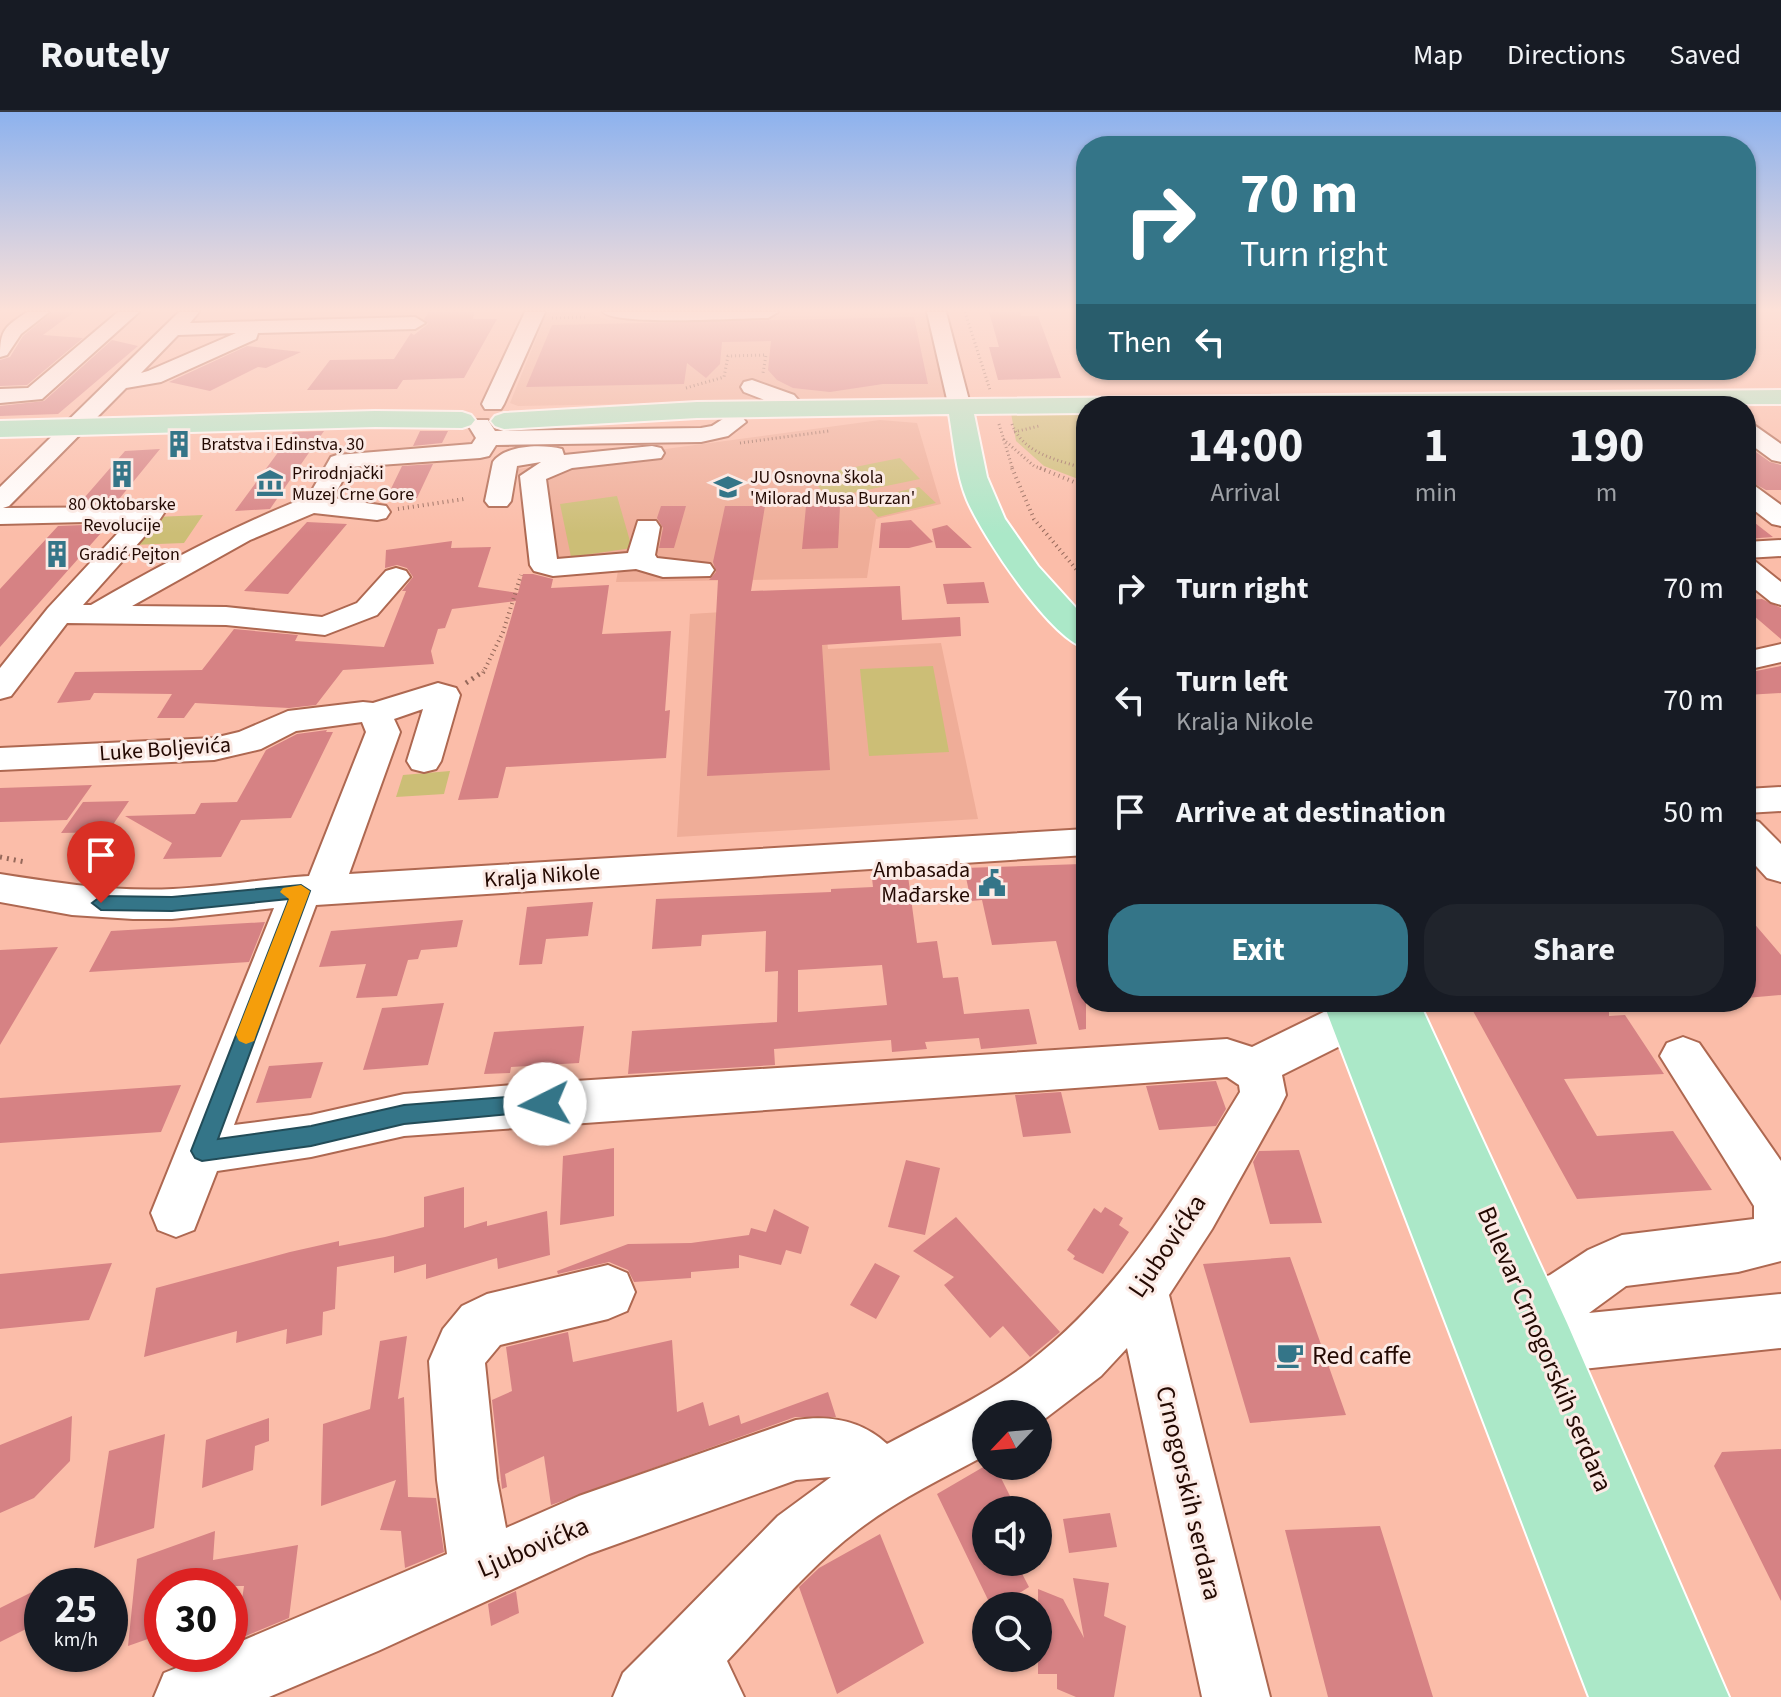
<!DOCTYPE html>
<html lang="en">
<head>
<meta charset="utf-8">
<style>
  :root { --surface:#171b24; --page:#20242c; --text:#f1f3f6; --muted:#9ea1a6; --line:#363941; --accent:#347588 }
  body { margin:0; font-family:"Source Sans 3",sans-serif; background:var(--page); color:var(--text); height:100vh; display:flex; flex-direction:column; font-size:30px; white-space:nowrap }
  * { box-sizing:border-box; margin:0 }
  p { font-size:26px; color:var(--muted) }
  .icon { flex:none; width:44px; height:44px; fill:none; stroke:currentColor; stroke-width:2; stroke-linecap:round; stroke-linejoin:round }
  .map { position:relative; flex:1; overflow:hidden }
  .details { position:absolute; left:1076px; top:284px; width:680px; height:616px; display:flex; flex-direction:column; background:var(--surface); border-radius:32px; box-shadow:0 2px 6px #0004 }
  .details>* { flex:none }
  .hud { position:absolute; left:1076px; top:24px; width:680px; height:244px; border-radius:32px; box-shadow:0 2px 6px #0004; background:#347588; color:#fff; overflow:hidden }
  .needle { width:52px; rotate:244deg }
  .controls { position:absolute; left:972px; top:1288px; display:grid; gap:16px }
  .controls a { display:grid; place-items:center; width:80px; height:80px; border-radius:50%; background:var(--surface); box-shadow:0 2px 6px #0004; font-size:40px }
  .speed { position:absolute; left:24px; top:1456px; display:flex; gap:16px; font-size:40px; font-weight:700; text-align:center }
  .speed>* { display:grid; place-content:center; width:104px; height:104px; border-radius:50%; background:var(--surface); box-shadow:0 2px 6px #0004; line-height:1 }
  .speed small { font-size:20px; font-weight:400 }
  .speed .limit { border:12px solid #d22; background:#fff; color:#111 }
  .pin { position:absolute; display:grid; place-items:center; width:68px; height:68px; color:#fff; margin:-82px -34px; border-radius:50% 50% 50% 0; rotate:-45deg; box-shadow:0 0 8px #0007 }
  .pin .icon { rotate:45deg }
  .me { position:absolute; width:88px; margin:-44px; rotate:266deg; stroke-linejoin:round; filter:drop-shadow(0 0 6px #0008) }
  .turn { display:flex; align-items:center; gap:28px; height:168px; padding:0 32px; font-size:36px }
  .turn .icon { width:104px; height:104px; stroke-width:2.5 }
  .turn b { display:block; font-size:56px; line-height:68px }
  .then { display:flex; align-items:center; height:76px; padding:0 32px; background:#0003; gap:16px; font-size:30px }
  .eta { display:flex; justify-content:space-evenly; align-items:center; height:136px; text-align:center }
  .eta b { font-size:48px; font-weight:700; line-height:56px }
  .action { display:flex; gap:16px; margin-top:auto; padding:16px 32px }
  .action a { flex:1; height:92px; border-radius:32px; background:var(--accent); color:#fff; font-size:32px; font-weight:700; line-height:92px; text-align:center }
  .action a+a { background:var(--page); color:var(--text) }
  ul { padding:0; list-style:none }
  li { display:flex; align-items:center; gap:24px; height:112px; padding:0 32px }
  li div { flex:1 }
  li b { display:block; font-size:30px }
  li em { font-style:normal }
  header { display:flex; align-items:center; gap:48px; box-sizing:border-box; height:112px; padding:0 40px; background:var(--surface); border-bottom:2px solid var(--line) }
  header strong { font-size:38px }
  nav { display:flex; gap:44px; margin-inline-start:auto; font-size:28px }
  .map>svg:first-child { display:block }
</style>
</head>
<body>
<header>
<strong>Routely</strong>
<nav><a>Map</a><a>Directions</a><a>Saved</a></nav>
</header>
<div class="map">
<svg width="1781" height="1585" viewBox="0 0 1781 1585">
  <rect width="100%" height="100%" fill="#fbbda9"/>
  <path fill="#efad98" d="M547 200H586L608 208 929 201 945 286 518 294 510 291Z
    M880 308 917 311 941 392 876 407 867 466 616 470 619 453 535 455 517 357Z
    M823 494 828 537 941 531 978 707 677 725 690 502Z"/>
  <path fill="#ccbe76" d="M1086 300V370L1044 354 1016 329 1011 301Z
    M900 346 920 367 828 386 810 364Z
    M919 375 936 391 878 405 862 388Z
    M617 384 632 436 571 445 560 392Z
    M203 403 184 431 132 433 155 405Z
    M933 554 949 640 869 644 860 557Z
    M450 659 444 682 396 685 403 663Z"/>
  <path fill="#d68284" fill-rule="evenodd" d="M52 200H74L43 223 83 226 27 273 0 274V248L10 245 23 224Z
    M429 200H474L473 207H497L464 266 403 268 397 277 307 278 330 248 394 247 411 221 414 223 428 212 424 207Z
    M989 200H1020L1021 204H1038L1061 266 998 268 989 235H999Z
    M914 205 928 272H883L830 280 793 276 777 268 768 258 771 229 722 230 720 252 706 266 687 251 684 272 526 275 552 213Z
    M112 228 138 234 58 302 0 304V294L44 289Z
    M247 234 301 240 266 256 258 255 210 279 169 270Z
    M324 319 270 397 235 399 293 320Z
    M420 319H448L442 331 413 334Z
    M1746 333 1770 350 1781 353V378H1766L1746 367Z
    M160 337 115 392 78 393 125 339Z
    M433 352 417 386 386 387 402 354Z
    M661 394H686L674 436H659L663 416 657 406Z
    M725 394H765L751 479 900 474 902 508 960 505 961 524 822 533 830 658 707 664 718 468H709L716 460 713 450Z
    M806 394H840L838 436 802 437Z
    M1746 404 1773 425 1746 427Z
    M911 408 933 430 909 436H879L881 411Z
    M307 410 347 412 288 482 244 479Z
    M109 412 0 535V477L58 414Z
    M947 413 972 436H936L932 417Z
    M452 429 451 436 491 435 478 475 518 481 523 462H533L553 467 551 476 609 473 602 522 671 519 665 599 670 598 666 646 506 655 498 686 458 688 516 489 452 497 445 516 438 517 431 539 434 552 343 558 316 593 289 596 195 591 184 606H157L172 582 94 581 90 588 57 591 75 560 202 558 234 517 298 523 295 529 384 535 406 479H402L413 465 407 456 397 453 385 456 386 438Z
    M984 470 989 491 947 492 943 472Z
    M1762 487 1781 496V527L1746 497V488Z
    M1781 554V581L1746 583V561Z
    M327 618 326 620H333L291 706 241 708 221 745 163 747 172 731 125 704 195 702 201 691 237 690 266 638 297 622Z
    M92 673 67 708 0 710V676Z
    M129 689 108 720 61 721 83 690Z
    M1081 752 1086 769V917L1079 918 1056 829 992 833 982 788 971 789 964 756Z
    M908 764 917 831 937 829 943 866 958 865 964 902 1029 897 1037 932 981 937 979 926 925 930 927 937 892 940 891 928 774 937 775 953 628 962 632 919 777 910 778 859 765 860 766 819 702 823 701 834 652 837 656 787 831 780V777L873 775 872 766ZM882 853 887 893 798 900V858Z
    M593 790 588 824 546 827 542 852 519 853 527 795Z
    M1746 802 1781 843V883L1746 886Z
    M463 808 457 835 421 838 418 847 408 848 397 884 356 886 366 852 319 855 331 819Z
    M265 810 249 850 89 860 111 819Z
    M58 835 0 933V838Z
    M1468 890H1609V904L1625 903 1664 962 1564 967 1597 1024 1673 1019 1712 1078 1577 1087Z
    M444 891 428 953 363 958 382 896Z
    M584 914 579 951 511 955 510 961 484 962 494 920Z
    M323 950 311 986 256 991 269 954Z
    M1216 969 1226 997 1216 1014 1159 1018 1146 974Z
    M181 973 161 1020 0 1031V986Z
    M1061 980 1071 1021 1023 1025 1015 983Z
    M614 1036V1104L560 1113 563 1044Z
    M1299 1038 1322 1111 1270 1112 1253 1050 1259 1039Z
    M906 1048 940 1056 925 1123 888 1115Z
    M464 1075V1116L487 1109V1114L547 1099 550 1143 498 1157 497 1146 426 1167V1152L394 1161V1144L337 1155 335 1197 323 1200 322 1223 286 1232 287 1217 236 1231 237 1219 144 1245 156 1176 290 1140 339 1129V1134L385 1125 424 1115V1085Z
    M1105 1095 1123 1106 1119 1113 1129 1120 1103 1162 1073 1147 1075 1144 1067 1138 1094 1096 1101 1101Z
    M774 1097 809 1115 801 1142 786 1138 781 1153 739 1143V1156L691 1160V1166L634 1170 628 1158 609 1150 558 1162 557 1159 628 1132 691 1131 749 1123 751 1116 766 1120Z
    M956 1105 1060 1220 1030 1245 1003 1214 990 1226 944 1173 954 1165 913 1139Z
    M1290 1145 1346 1303 1250 1311 1203 1152Z
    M112 1151 89 1208 0 1217V1162Z
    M875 1151 900 1164 876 1207 850 1193Z
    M568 1220 573 1250 672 1228 677 1300 703 1290 709 1314 739 1303 741 1312 828 1280 836 1305H795L551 1393 544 1344 505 1362 507 1375 502 1377 492 1288 512 1279 506 1235Z
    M407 1224 398 1287 404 1285 408 1385 436 1386 444 1440 405 1456 401 1419 380 1418 396 1368 321 1394 323 1312 370 1297 380 1229Z
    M72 1304 70 1349 34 1386 0 1401V1333Z
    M269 1306V1329L255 1334 253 1358 202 1376 206 1328Z
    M165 1322 154 1416 94 1436 109 1339Z
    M1781 1337V1489L1714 1354 1722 1340Z
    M985 1354H995L1017 1398H986V1450H1016L1029 1475 999 1494H991L937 1382Z
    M1110 1401 1117 1435 1069 1441 1063 1407Z
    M1380 1414 1433 1585H1328L1285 1418Z
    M215 1419 213 1448 298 1433 289 1506 236 1528 244 1474H162V1522L128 1534 137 1447Z
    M880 1422 924 1531 837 1582 799 1475 819 1456Z
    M1073 1466 1109 1471 1104 1504 1126 1514 1114 1585H1076L1057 1577V1562H1038V1477L1063 1487 1084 1526Z
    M42 1475V1509L0 1530V1496Z
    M516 1479 519 1501 491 1514 488 1492Z"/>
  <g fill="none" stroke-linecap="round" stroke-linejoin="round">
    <g stroke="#ae6851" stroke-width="4">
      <path id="minor" d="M27 200H49L21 222 7 243 0 245C0 217 5 215 27 200Z
        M118 200H139L42 287 0 291V277L28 276Z
        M179 200H199L190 211 415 205 425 211 415 217 258 221 256 227 161 270 126 276 9 394 3 396 160 395 164 401 160 407 83 493H91C160 453 228 417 302 387L311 380 331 345 337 343 472 332 476 326 468 313 472 308H488L495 319 701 316 712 314 726 305H742L746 310 728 324 701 330 496 333 489 344 480 346 350 355 333 386 386 394 390 400 386 406 377 408 314 401 250 428 132 494 226 495 322 505 357 491 386 459 396 456 406 459 410 465 377 503 325 523 226 513 67 511 11 584 0 587V556L48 496 129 409 0 412V375ZM236 221 148 259 141 261 178 223Z
        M525 200H545L504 292 501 297H485L482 292Z
        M603 200H778L768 206C742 206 616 214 603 200Z
        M927 200H946L971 296 968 301H952L949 296Z
        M752 268 794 283 806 297 803 302H787L778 293 744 280 741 275 744 270Z
        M1746 311 1754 313 1781 332V350L1772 348 1746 329Z
        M652 334 661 336 664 341 661 346 572 356 546 367 557 447 628 441 638 409H656L660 415 655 443 657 446 710 452 714 458 710 464 663 465 636 457 553 464 534 459 530 453 520 364 541 350 517 354 511 389 507 394H489L485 389 493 350C505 333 542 332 562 337L564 343Z
        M1746 371 1755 374 1781 393V414L1772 412 1746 392Z
        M1781 428V444L1746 446V430Z
        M1746 448 1756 450 1781 470V493L1771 490 1746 470Z
        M1781 532V550L1746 558V540Z
        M438 571 456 576 460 583 441 649 436 657 424 660 412 657 407 649 423 597 394 607 400 620 349 762 1086 717V743L316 793 234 1013 311 1003 404 982 514 973 1227 927 1252 935 1338 893 1348 890 1370 893 1376 906 1370 919 1282 963 1286 983 1279 997 1212 1117 1169 1183 1270 1585H1202L1127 1236 1101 1264 1038 1312V1302H986V1343C943 1366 897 1388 858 1418 809 1455 769 1504 727 1549L744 1585H613L623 1561 665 1519 778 1404 831 1365 796 1368 589 1442 378 1539 269 1585H154L164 1561 211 1542H230V1534L447 1442 437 1368 429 1249 443 1217 462 1194 487 1182 608 1153 627 1161 635 1180 627 1199 608 1207 500 1233 485 1251 497 1368 506 1416 579 1384 796 1308C830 1303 861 1308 887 1332 935 1306 985 1284 1028 1251 1121 1180 1180 1078 1240 980L1239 973 1227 965 404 1024 311 1045 217 1059 194 1118 176 1125 158 1118 151 1101 274 796 172 807H133L72 803 0 790V762C57 771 115 780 173 777 218 775 263 767 309 764L366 620 362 610 296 619 261 637 214 648 0 658V636L214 626 239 620 288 599 363 590 373 591Z
        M1781 675V699L1746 701V677Z
        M1746 706 1759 710 1781 732V770L1767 766 1746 743Z
        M1683 925 1699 931 1781 1049V1149L1738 1160 1626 1174 1589 1201 1781 1182V1236L1545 1261 1525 1253 1517 1233 1522 1221 1510 1216 1502 1197 1510 1178 1550 1163 1588 1138 1622 1123 1754 1107V1094L1660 944 1667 931Z"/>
    </g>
    <g stroke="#fff" stroke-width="4">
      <path id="major" d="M1781 278V292L1086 294V301L974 302 987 365 1005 407 1038 454 1086 507V536C1050 527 982 423 967 388 956 361 954 331 949 302L697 306 504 317 495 314 491 309 495 304 504 301 697 290Z
        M375 299 462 300 471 303 475 308 471 313 462 316 375 315 0 325V309Z
        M1323 890H1371L1407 975 1371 890H1419L1567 1211 1729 1585H1589Z"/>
    </g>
    <path stroke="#95685a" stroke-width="3" stroke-dasharray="1 3" stroke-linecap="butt" d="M965 200 990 278
      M552 206 585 205
      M1675 258 1686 266
      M686 276 724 265 728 244 766 243 763 261
      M999 312 1013 358
      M1012 312C1023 342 1058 348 1086 357
      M1014 320 1039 314
      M1003 327 1034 354 1045 358
      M740 331 829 319"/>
    <path stroke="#95685a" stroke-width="4" stroke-dasharray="1 4" stroke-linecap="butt" d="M1012 356 1034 407 1086 469
      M1040 356 1086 375
      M398 397 464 387
      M483 561 503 520 521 463"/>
    <path stroke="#95685a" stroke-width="5" stroke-dasharray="2 5" stroke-linecap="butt" d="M466 571 484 559
      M0 745 25 750"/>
    <use href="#minor" fill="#fff" fill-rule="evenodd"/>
    <use href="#major" fill="#abe8c8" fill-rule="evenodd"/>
  </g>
  <linearGradient id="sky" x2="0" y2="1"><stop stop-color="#8db2ee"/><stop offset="0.47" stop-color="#fde1d8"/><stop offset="1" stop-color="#fde1d8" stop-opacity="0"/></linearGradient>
  <rect width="1781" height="422" fill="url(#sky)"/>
  <path fill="#347588" stroke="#224c58" stroke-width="2" d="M301 773 310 779 218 1027 311 1014 404 993 545 982 553 985 556 992 553 998 404 1012 311 1034 202 1049 195 1046 191 1039 289 787 172 799 101 798 92 791 101 784 172 785Z"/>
  <path fill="#f59e0b" d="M301 773 310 779 256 923 254 929 246 932 239 929 236 923 289 787 280 780 283 776Z"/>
  <defs>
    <g id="building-bare" transform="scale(2.16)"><path d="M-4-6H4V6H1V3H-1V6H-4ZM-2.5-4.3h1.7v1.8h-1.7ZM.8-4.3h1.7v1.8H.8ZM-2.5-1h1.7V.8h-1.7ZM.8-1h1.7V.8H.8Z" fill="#347588" stroke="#fbeae5" stroke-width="2.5" paint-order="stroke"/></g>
    <g id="museum-bare" transform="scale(2.16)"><path d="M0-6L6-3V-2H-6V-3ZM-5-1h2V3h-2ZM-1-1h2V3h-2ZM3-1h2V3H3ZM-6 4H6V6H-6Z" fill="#347588" stroke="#fbeae5" stroke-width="2.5" paint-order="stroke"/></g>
    <g id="school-bare" transform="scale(2.16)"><path d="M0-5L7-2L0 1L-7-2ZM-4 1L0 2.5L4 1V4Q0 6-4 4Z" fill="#347588" stroke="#fbeae5" stroke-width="2.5" paint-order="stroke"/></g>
    <g id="civic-bare" transform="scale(2.16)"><path d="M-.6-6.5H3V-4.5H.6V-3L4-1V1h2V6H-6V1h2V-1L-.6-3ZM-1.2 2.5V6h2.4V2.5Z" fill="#347588" stroke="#fbeae5" stroke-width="2.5" paint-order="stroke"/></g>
    <g id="cafe-bare" transform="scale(2.16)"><path d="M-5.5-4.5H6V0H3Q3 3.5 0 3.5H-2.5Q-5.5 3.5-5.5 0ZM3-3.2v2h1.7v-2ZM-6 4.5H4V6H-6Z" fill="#347588" stroke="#fbeae5" stroke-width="2.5" paint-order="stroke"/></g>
  </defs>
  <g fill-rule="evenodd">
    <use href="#building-bare" x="179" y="332"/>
    <use href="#building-bare" x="122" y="362"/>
    <use href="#museum-bare" x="270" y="371"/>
    <use href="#school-bare" x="728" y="375"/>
    <use href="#building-bare" x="57" y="442"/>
    <use href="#civic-bare" x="992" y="771"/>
    <use href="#cafe-bare" x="1290" y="1243"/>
  </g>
  <g text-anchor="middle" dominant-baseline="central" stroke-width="6" stroke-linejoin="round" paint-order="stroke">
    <g font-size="18" fill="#230902" stroke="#fbeae5" text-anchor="start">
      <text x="201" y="332">Bratstva i Edinstva, 30</text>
      <text x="292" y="361">Prirodnjački<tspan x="292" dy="21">Muzej Crne Gore</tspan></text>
      <text x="750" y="365">JU Osnovna škola<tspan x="750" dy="21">'Milorad Musa Burzan'</tspan></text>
      <text x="122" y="392" text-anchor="middle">80 Oktobarske<tspan x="122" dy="21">Revolucije</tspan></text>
      <text x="79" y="442">Gradić Pejton</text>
    </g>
    <g font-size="22" fill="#230902" stroke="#fbeae5">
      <text transform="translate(165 637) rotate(-4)">Luke Boljevića</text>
      <text transform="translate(542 764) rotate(-4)">Kralja Nikole</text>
    </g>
    <g font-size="22" fill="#230902" stroke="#fbeae5" text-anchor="end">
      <text x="970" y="758">Ambasada<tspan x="970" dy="25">Mađarske</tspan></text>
    </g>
    <g font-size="26" fill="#230902" stroke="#fbeae5">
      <text transform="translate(1167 1134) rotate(-56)">Ljubovićka</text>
      <text transform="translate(1545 1237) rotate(67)">Bulevar Crnogorskih serdara</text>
      <text transform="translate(1189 1381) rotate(77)">Crnogorskih serdara</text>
      <text transform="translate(533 1435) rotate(-23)">Ljubovićka</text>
    </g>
    <g font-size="26" fill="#230902" stroke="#fbeae5" text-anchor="start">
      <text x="1312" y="1243">Red caffe</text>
    </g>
  </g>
</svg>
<div class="controls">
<a><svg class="needle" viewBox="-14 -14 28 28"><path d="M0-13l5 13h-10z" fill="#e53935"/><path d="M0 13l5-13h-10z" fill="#9ea1a6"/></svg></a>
<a><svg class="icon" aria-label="sound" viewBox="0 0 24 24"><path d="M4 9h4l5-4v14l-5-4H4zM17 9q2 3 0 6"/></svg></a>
<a><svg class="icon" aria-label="search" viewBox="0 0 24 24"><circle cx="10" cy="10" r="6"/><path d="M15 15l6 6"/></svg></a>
</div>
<div class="speed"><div>25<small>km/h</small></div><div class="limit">30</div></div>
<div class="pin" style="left:101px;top:791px;background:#d93025"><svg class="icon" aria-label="arrive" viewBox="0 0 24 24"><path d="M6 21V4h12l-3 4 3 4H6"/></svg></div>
<svg class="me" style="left:545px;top:992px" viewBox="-20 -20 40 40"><circle r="19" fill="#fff"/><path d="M0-13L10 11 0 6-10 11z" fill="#347588"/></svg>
<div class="hud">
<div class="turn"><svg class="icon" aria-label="right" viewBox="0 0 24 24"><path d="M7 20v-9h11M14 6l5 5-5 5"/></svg><div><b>70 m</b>Turn right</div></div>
<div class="then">Then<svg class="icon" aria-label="left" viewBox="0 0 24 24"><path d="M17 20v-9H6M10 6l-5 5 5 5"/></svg></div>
</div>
<section class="details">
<div class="eta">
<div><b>14:00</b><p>Arrival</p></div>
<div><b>1</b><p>min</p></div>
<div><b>190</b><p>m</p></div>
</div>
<ul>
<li><svg class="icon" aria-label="right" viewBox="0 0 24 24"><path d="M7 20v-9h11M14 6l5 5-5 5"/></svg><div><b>Turn right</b></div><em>70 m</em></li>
<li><svg class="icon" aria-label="left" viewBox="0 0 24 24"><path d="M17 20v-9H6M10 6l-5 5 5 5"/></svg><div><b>Turn left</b><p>Kralja Nikole</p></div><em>70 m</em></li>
<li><svg class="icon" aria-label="arrive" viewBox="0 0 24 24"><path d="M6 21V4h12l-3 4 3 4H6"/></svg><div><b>Arrive at destination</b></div><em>50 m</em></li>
</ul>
<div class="action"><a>Exit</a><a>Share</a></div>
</section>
</div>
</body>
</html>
